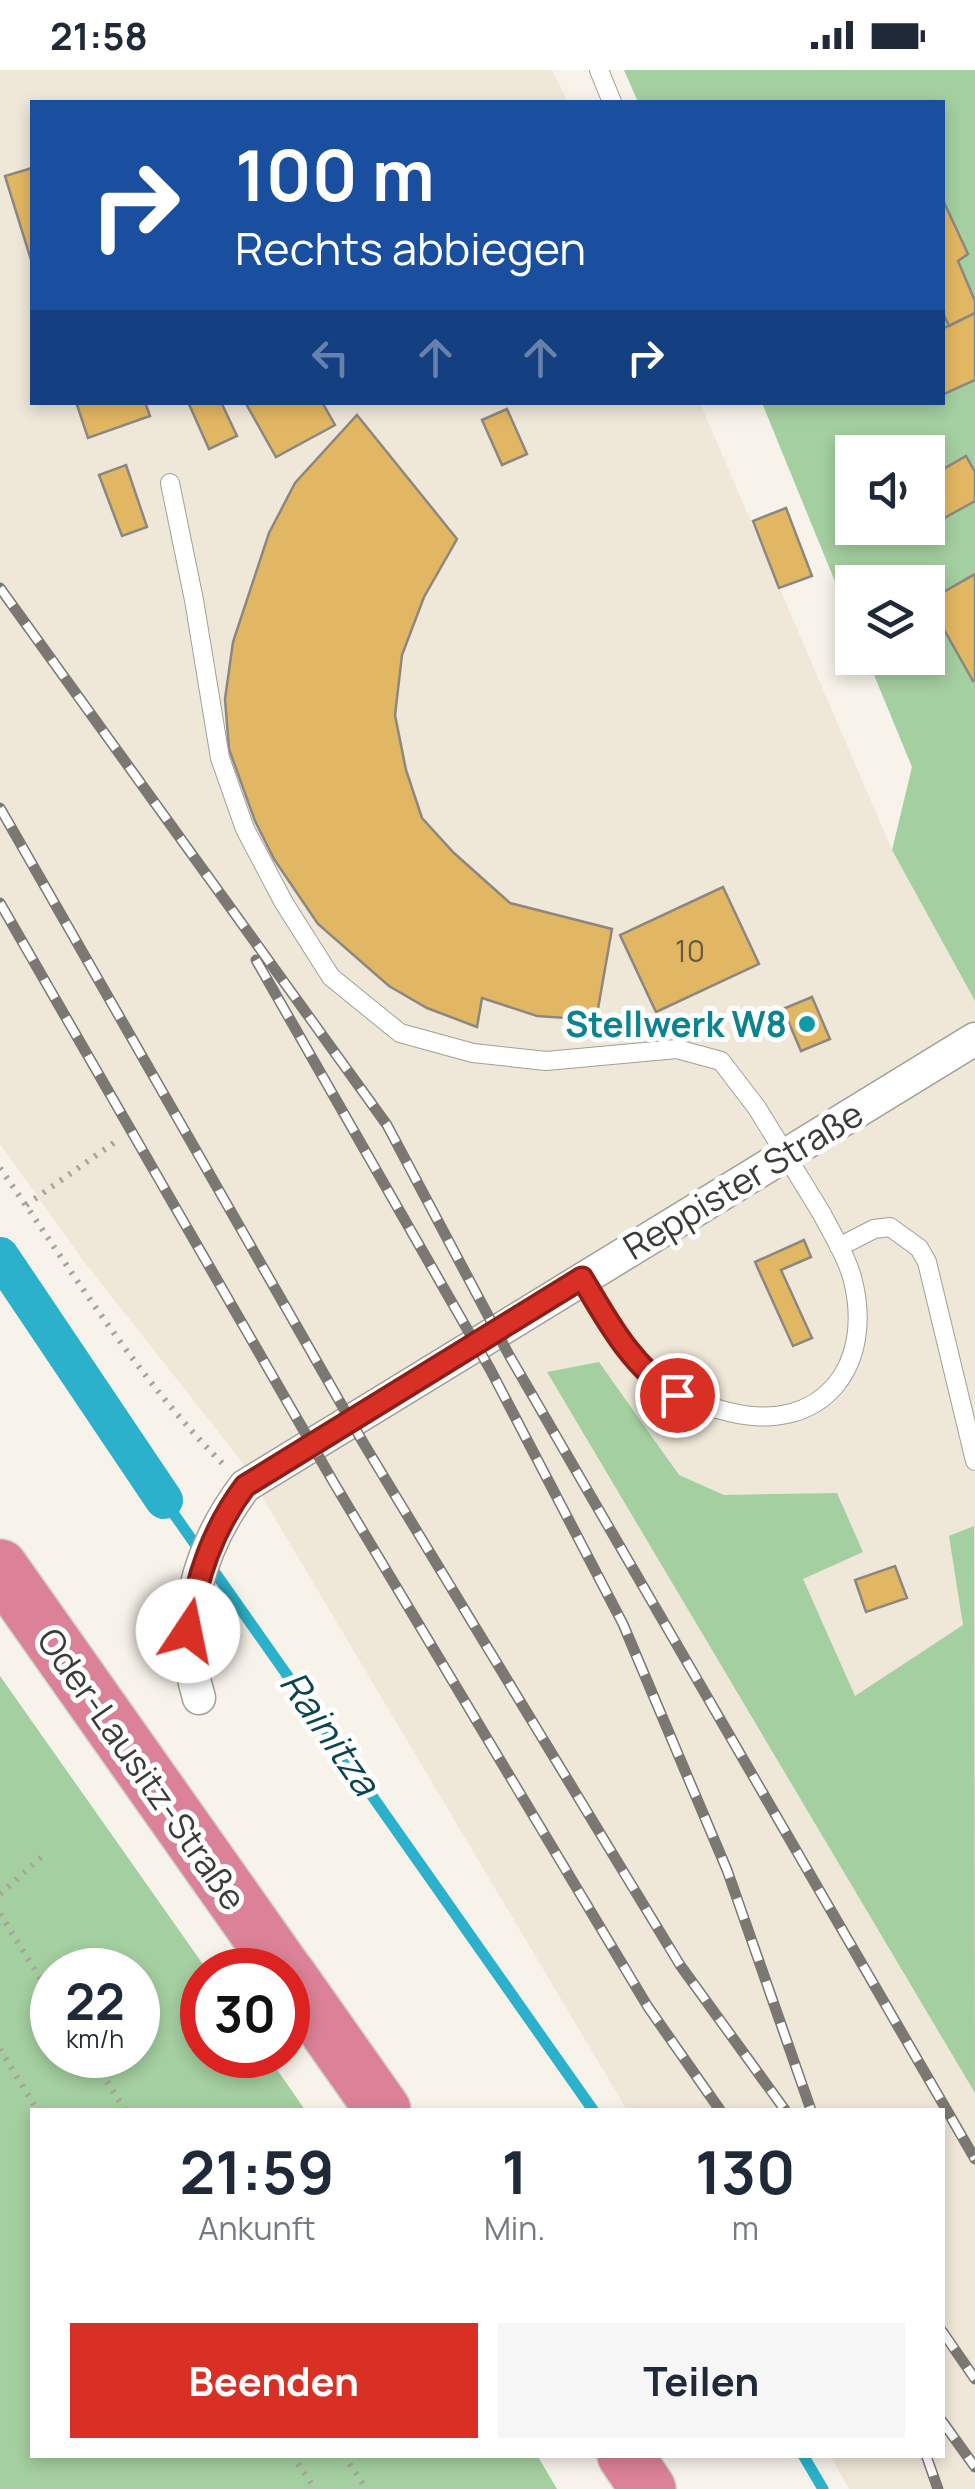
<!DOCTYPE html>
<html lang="de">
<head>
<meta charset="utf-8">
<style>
  :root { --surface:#fff; --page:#f6f6f7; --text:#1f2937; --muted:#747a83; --accent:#d93025 }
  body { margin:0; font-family:Manrope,sans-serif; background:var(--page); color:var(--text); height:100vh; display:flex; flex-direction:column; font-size:38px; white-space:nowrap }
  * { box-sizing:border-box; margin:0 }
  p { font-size:32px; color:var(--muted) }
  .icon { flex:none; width:55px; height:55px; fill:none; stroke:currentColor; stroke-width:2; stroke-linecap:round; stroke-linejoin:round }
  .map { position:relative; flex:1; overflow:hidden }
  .sheet { position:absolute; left:30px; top:2038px; width:915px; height:350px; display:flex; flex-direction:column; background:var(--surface); border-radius:0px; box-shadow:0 5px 15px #0003 }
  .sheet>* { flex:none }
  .guide { position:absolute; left:30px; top:30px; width:915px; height:305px; border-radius:0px; box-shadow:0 5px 15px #0003; background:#1a4fa0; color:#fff; overflow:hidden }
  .buttons { position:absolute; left:835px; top:365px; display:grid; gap:20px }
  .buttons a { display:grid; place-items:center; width:110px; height:110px; border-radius:0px; background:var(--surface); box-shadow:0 5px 15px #0003; font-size:50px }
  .speed { position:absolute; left:30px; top:1878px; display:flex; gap:20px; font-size:50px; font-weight:700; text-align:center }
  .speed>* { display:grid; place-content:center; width:130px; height:130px; border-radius:50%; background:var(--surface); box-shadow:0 5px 15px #0003; line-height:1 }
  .speed small { font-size:25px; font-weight:400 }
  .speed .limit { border:15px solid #d22; background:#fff; color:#111 }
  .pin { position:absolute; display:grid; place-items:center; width:85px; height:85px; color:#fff; margin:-42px; border:5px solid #fff; border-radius:50%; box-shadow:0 2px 10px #0007 }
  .me { position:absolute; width:110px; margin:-55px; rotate:11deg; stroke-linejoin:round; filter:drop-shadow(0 0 8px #0008) }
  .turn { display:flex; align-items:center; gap:35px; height:210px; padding:0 40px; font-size:45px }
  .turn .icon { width:130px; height:130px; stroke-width:2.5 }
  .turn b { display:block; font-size:70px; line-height:85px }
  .lanes { display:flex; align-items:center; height:95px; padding:0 40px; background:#0003; justify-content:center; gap:50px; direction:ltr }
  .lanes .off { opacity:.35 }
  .eta { display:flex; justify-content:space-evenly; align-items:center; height:170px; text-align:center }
  .eta b { font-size:60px; font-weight:700; line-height:70px }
  .action { display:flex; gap:20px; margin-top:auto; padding:20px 40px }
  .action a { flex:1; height:115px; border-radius:0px; background:var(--accent); color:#fff; font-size:40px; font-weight:700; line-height:115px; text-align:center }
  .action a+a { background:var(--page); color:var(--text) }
  .status { display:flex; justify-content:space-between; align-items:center; height:70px; padding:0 50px; background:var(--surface); direction:ltr }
  .status svg { height:28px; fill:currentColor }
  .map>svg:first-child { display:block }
</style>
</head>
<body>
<div class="status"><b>21:58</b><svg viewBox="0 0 49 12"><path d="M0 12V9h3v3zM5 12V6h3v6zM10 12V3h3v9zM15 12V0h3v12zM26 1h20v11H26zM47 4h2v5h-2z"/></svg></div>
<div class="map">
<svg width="975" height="2419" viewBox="0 0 975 2419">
  <rect width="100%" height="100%" fill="#f7f3ea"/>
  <path fill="#efe7d8" d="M0 0H552L568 32H32V332L700 333 892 780 975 931V2419H849L830 2385H942V2040H627L239 1388 82 1189 0 1074Z"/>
  <path fill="#a4cfa0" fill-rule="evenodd" d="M624 0H975V931L892 780 912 697 867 588H928V512H852V553L762 333 942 332V32H638ZM852 382H928V458H852Z
    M599 1292 679 1405 724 1425 837 1423 863 1482 803 1509 855 1626 963 1555 949 1466 974 1456 975 2023 547 1302Z
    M0 1606 207 1900H202V1985H267L305 2040H32V2385H537L557 2419H0ZM52 1900H138V1985H52Z"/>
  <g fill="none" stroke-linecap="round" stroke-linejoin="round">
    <path stroke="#2bb1cb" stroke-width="11" d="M164 1430 593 2040
      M803 2385 823 2419"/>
    <path stroke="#2bb1cb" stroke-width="38" d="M0 1186 164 1430"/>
  </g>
  <path fill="#e2b763" stroke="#8c8881" stroke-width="2.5" d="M32 98V193L5 106Z
    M942 128 968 184 958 191 975 231V243L949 256 942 241Z
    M975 243V310L942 325V259Z
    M76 332H145L150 346 88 368Z
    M188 332H221L237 366 209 379Z
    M245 332H322L335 355 276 387Z
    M507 339 527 384 502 395 482 350Z
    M357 345 457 469 424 527 402 585 395 645 406 700 422 748 454 783 510 833 612 859 596 950 537 946 482 928 477 957 427 938 389 916 318 854 274 789 255 751 229 679 225 629 233 572 269 463 295 413Z
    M966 386 975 402V431L928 457V408Z
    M126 395 147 457 122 466 99 405Z
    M786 438 812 506 779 518 753 451Z
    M975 504V610L973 611 928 531Z
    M723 817 759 894 656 942 620 865Z
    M812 927 830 969 801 981 783 939Z
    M804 1170 811 1187 781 1200 812 1268 793 1276 755 1192Z
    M895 1496 907 1528 866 1542 855 1510Z"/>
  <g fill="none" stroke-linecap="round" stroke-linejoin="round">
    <g stroke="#a39f97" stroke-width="20">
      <path id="lane" d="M599 0 612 32
        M170 413 194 530 220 688 245 759 284 833 331 907 400 963 473 983 546 991 677 979 721 991 757 1038
        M839 1177 874 1159 890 1157 919 1178 927 1192 975 1391
        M582 1208C603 1244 624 1287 658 1313 678 1329 705 1336 729 1342 822 1365 876 1296 852 1207 846 1185 832 1164 822 1144"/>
    </g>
    <g stroke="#a39f97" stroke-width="35">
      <path id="street" d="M199 1628C176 1553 199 1477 245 1416L975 969"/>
    </g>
    <g stroke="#d0d0cf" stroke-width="58">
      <path id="highway" d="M0 1497 284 1900
        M288 1905 383 2040
        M625 2385 648 2419"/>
    </g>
    <path stroke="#a7a49e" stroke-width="6" stroke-dasharray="2.5 8" stroke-linecap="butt" d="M0 1098C71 1199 137 1309 225 1396
      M26 1135 115 1072
      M0 1824 45 1784
      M0 1844 52 1927
      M0 1979 37 2040
      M90 1985 125 2040
      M292 2385 315 2419
      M344 2385 366 2419"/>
    <use href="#lane" stroke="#fff" stroke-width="18"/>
    <use href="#street" stroke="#fff" stroke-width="32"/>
    <use href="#highway" stroke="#db8298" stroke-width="55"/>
    <g stroke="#7b7873" stroke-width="11">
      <path id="rail" d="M0 518 387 1055 509 1285 975 2089
        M0 738 364 1374 680 1895 785 2040
        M0 833 334 1413 648 1937 720 2040
        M256 890 490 1299 623 1554 727 1800 811 2040
        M942 2261 975 2309
        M942 2351 975 2397
        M926 2385 938 2419"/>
    </g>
    <use href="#rail" stroke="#fff" stroke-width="8" stroke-dasharray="22" stroke-linecap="butt"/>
    <g stroke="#a39f97" stroke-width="20" stroke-linecap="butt">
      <path id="lane-bridge" d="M757 1038 822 1144"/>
    </g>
    <use href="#lane-bridge" stroke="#fff" stroke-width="18"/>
  </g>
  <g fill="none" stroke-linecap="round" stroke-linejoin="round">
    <g stroke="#8d1f18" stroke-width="25">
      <path id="route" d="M188 1561C197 1507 212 1460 245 1416L582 1208C608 1252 632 1297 677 1325"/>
    </g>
    <use href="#route" stroke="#d93025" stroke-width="18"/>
  </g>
  <circle fill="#0f9aa8" stroke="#fff" stroke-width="4" cx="807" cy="954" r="10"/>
  <g text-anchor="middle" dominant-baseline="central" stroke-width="10" stroke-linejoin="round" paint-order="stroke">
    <g font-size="30" fill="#665a43">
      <text x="690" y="880">10</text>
    </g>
    <g font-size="35" font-weight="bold" fill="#0d838f" stroke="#fff" text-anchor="end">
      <text x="787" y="954">Stellwerk W8</text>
    </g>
    <g font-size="35" fill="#3d3b38" stroke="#fff">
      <text transform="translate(743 1110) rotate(-31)">Reppister Straße</text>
      <text transform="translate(142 1699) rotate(55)">Oder-Lausitz-Straße</text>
    </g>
    <g font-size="38" font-style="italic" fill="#0c444f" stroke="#fff">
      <text transform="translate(331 1662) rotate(55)">Rainitza</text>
    </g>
  </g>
</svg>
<div class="buttons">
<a><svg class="icon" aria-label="sound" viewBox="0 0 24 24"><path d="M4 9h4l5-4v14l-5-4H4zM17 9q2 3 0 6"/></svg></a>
<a><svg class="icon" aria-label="layers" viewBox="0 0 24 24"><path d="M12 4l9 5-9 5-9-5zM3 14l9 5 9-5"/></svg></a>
</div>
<div class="speed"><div>22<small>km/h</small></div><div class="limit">30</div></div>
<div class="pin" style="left:677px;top:1325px;background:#d93025"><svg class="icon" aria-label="arrive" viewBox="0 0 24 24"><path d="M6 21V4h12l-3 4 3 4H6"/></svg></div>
<svg class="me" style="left:188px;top:1561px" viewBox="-20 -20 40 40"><circle r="19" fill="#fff"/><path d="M0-13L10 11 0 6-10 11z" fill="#d93025"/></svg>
<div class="guide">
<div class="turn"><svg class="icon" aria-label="right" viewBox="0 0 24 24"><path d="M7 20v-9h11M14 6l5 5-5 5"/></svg><div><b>100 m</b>Rechts abbiegen</div></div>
<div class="lanes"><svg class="icon off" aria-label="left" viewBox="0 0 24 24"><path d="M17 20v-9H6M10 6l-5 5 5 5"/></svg><svg class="icon off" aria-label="ahead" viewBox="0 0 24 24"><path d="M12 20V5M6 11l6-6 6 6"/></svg><svg class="icon off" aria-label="ahead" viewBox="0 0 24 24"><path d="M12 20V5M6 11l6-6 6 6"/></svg><svg class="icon" aria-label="right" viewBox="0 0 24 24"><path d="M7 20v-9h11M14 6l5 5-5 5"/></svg></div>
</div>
<section class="sheet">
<div class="eta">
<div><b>21:59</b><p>Ankunft</p></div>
<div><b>1</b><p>Min.</p></div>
<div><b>130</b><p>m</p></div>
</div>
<div class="action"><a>Beenden</a><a>Teilen</a></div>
</section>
</div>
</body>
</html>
